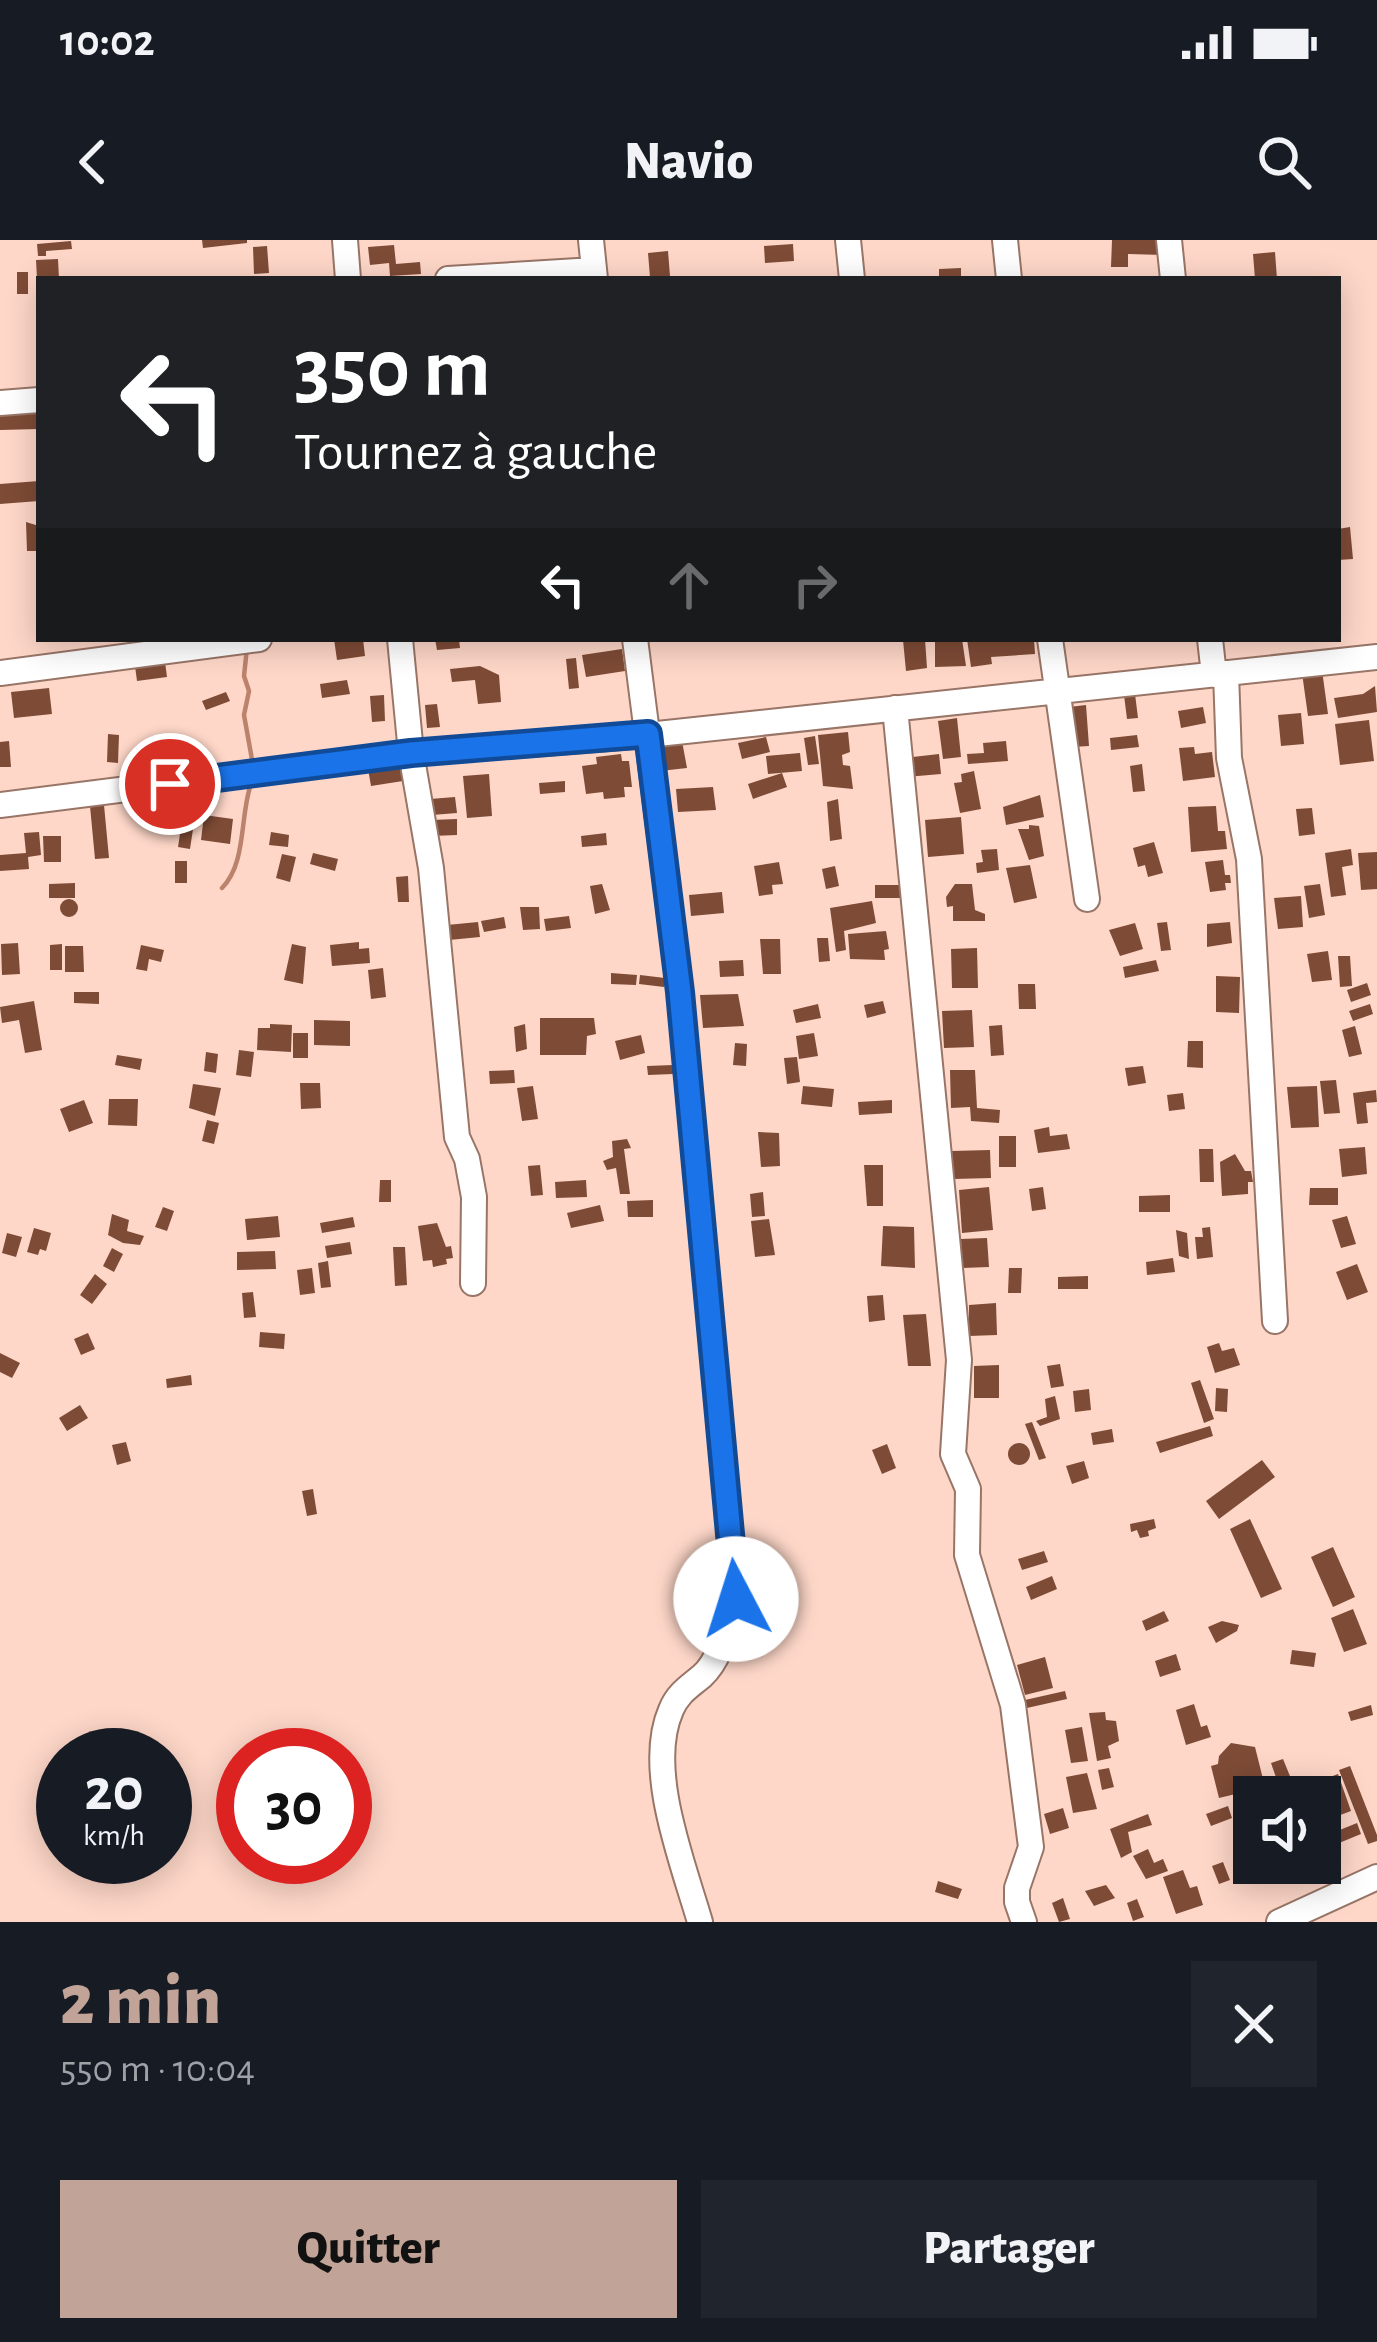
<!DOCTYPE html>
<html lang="fr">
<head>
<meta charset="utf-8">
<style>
  :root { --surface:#171b24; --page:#20242c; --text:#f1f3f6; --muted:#9ea1a6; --accent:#c2a397 }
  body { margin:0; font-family:"Alegreya Sans",sans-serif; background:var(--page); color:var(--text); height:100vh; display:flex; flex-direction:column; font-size:45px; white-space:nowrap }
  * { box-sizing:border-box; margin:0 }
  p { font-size:39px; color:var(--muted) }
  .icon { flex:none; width:66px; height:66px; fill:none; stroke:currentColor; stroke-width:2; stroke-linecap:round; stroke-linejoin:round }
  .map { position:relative; height:1682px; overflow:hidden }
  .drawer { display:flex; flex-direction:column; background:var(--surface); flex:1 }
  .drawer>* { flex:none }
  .guide { position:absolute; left:36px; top:36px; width:1305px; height:366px; border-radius:0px; box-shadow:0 6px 30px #0003; background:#202124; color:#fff; overflow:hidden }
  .buttons { position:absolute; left:1233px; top:1536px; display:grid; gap:24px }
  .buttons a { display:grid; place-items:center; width:108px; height:108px; border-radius:0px; background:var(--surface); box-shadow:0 6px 30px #0003; font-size:60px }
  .speed { position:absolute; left:36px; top:1488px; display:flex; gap:24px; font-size:60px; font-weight:700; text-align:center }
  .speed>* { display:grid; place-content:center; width:156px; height:156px; border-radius:50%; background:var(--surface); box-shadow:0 6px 30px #0003; line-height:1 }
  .speed small { font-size:30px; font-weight:400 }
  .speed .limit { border:18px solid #d22; background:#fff; color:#111 }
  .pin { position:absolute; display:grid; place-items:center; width:102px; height:102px; color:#fff; margin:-51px; border:6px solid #fff; border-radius:50%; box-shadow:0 3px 12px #0007 }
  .me { position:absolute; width:132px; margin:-66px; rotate:355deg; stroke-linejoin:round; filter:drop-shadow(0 0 9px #0008) }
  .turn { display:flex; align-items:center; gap:42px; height:252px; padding:0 60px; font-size:54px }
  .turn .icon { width:156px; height:156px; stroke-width:2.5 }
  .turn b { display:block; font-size:84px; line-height:102px }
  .lanes { display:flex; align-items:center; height:114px; padding:0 60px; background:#0003; justify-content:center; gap:60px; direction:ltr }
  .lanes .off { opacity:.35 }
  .round { display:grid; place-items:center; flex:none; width:126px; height:126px; border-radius:0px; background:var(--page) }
  .head { display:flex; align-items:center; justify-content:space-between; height:204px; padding:0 60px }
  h1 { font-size:72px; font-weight:800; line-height:90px; color:var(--accent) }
  .cta { display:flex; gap:24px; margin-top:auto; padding:24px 60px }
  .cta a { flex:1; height:138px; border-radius:0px; background:var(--accent); color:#111; font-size:48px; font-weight:800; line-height:138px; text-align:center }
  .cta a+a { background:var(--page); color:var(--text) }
  .status { display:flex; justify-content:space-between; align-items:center; height:84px; padding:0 60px; background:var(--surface); direction:ltr }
  .status svg { height:33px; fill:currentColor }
  header { display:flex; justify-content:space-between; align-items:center; height:156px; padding:0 60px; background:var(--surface); font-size:54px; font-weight:800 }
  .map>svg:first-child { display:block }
</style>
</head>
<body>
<div class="status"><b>10:02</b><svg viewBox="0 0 49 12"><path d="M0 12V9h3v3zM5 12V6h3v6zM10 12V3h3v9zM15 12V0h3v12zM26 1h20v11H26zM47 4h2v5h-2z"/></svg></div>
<header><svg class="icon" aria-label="back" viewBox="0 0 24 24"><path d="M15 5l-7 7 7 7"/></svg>Navio<svg class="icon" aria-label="search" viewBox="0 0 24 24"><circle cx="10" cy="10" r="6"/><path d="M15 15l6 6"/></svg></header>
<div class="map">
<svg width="1377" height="1682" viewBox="0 0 1377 1682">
  <rect width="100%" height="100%" fill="#fed7c8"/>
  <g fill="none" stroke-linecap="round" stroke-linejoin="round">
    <path stroke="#bc836c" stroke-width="4.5" d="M247 408 244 436 249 451 244 475 253 525
      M222 648C246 624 240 579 250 547"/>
  </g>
  <path fill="#7e4b36" d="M202 0H247V3L203 8Z
    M1112 0H1164V15L1128 14V27H1111Z
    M71 1 72 9 46 11V16H38L37 4Z
    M793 4 794 21 765 23 764 6Z
    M394 5 396 24 420 22 421 34 390 36 389 23 370 25 368 7Z
    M267 6 269 33 254 34 253 7Z
    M668 11 670 36 650 37 648 13Z
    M1275 12 1277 39H1255L1253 14Z
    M58 19 59 39H37L36 20Z
    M961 28V39H939V29Z
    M17 32H28V54H17Z
    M39 171V189L0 190V172Z
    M39 241V261L0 264V244Z
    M26 282 39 286V311H27Z
    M1350 287 1353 319 1338 320V289Z
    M334 399H363L365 416 337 420Z
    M435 399H459L460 408 437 410Z
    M925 399 927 428 906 431 903 400Z
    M951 399H962L966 426 935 427V401Z
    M967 399H1034L1035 414 991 417 992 424 971 427Z
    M622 409 625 431 586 437 582 415Z
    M576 418 579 448 569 449 566 419Z
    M165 422 167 437 137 441 135 426Z
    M480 426 499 435 501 462 478 464 475 440 452 442 450 429Z
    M1322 430 1328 474 1308 476 1302 433Z
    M347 440 350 454 322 458 320 444Z
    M1375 446 1377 472 1338 478 1334 458 1363 454Z
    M49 448 52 474 14 478 11 452Z
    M226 452 230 461 206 470 202 461Z
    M1135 454 1138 478 1127 479 1124 455Z
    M384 455 385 481 372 482 370 456Z
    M437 464 440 487 427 488 425 465Z
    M1086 465 1089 506 1072 507 1069 467Z
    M1203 467 1206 483 1181 488 1178 471Z
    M1301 473 1304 504 1281 506 1278 475Z
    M957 478 961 517 943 519 938 481Z
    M1369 480 1374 521 1340 525 1335 484Z
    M848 492 850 512 842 515 843 525 850 526 853 549 823 546 818 495Z
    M108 494 119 495 118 523 107 522Z
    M1137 495 1139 507 1111 510 1110 498Z
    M815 496 819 524 808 525 804 498Z
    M766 497 770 512 742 519 738 503Z
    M9 501 11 527H0V502Z
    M682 501 687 528 660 531 659 503Z
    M1006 501 1008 521 968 524 967 514 984 513 983 503Z
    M1194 507 1195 514 1212 512 1215 537 1183 541 1179 508Z
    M800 513 802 531 768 534 766 516Z
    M621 514 622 521H629L632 547H624L625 557 604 559 603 552 586 554 582 526 597 524 596 517Z
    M939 514 941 534 906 537 904 518Z
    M399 518 403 541 371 546 367 523Z
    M1142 524 1145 551 1133 552 1130 526Z
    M974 531 981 569 960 573 954 543 962 542 961 534Z
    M782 533 787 547 753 559 748 544Z
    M489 534 492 576 467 578 463 536Z
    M565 541V552L540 554 539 543Z
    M713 547 716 570 678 572 676 549Z
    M1040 555 1044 577 1006 585 1003 567Z
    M455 557 457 573 432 575 430 559Z
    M838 559 842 599 830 601 827 562Z
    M104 565 109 618 95 619 90 566Z
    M1216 566 1218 591H1225L1227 609 1191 612 1188 567Z
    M1312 568 1315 594 1299 596 1296 569Z
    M183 574 195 576 190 609 178 607Z
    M204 575 233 579 230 604 201 600Z
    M961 577 964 614 928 617 925 580Z
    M457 579V595L432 596 431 580Z
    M1029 585 1039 586 1044 616 1029 620 1018 589H1029Z
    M39 592 41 615 28 617 29 629 0 631V615L26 613 24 593Z
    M271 592 289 595 288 607 269 605Z
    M606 593 607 605 582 607 581 596Z
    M43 596H61V622H44Z
    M1154 602 1163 633 1148 637 1145 625 1138 627 1133 608Z
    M997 609 999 630 977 633 976 623 983 622 981 610Z
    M1351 609 1353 625 1342 627 1346 655 1331 657 1325 613Z
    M1377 612V649L1361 650 1358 613Z
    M313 613 338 619 335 631 310 624Z
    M282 614 296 617 290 642 276 638Z
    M1223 620 1225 635H1230L1231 643H1225L1226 650 1210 652 1205 622Z
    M175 621H187V643H175Z
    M779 622 783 644 772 645 773 654 759 656 754 626Z
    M1030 625 1037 658 1014 663 1006 628Z
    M835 626 839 646 826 649 822 629Z
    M408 636 409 662H398L396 637Z
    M75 643V658H49V644Z
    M602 644 610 670 595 674 590 646Z
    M955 644H972L975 670 985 674V681H953V666L947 667 946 657Z
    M1320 644 1325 675 1309 678 1304 646Z
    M875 645H900V658H875Z
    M722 652 724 673 691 676 689 655Z
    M1301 656 1303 687 1278 689 1274 658Z
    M60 668a9 9 0 1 1 18 0a9 9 0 1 1-18 0Z
    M872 661 876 683 844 691 846 710 836 712 830 668Z
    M520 667H539L540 689 523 690Z
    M569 676 571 688 546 691 544 679Z
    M504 677 506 688 484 692 481 681Z
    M478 682 480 697 449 700 447 685Z
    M1167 682 1171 710 1161 711 1157 683Z
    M1230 682 1232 703 1207 707V684Z
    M1135 683 1143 709 1120 716 1109 690Z
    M886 691 889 709 884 710 885 720 850 719 848 694Z
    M817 698H828L830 721 819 722Z
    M760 699H780L781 734H763Z
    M359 702V709L369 708 370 723 332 726 330 705Z
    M18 703 20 734 2 735 1 704Z
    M62 704V730H50V705Z
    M292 704 306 707 303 744 284 740Z
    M141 705 164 710 161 722 149 719 147 731 136 729Z
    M65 706H83L84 732H65Z
    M977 708 978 748H952L951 709Z
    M1328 711 1332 740 1312 742 1307 714Z
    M1338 716H1350L1352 746 1340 747Z
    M743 720 744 736 720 737 719 721Z
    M1156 720 1159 731 1125 738 1123 727Z
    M383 728 386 757 371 759 368 730Z
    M611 733 637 735 636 745 611 744Z
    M640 735 665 738 664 747 639 744Z
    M1216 736 1240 737 1239 773 1216 772Z
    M1367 743 1371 755 1351 762 1347 750Z
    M1018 744H1035L1036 769H1019Z
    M74 752H99V764L74 763Z
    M738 754 744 786 703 788 700 755Z
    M34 761 42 810 25 813 19 780 2 783 0 767Z
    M883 761 886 773 867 778 864 765Z
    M818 764 821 778 796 783 793 770Z
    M1370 764 1373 774 1353 781 1349 771Z
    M972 770 974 807 944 808 942 771Z
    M540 778H594L596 794 587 796 586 815H540Z
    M314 780 350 781V806L314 805Z
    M270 784 292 785 291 812 257 810 258 788H270Z
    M525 784 527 809 516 812 514 787Z
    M1002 785 1004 815 991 816 989 786Z
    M1355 786 1362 814 1349 817 1342 790Z
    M293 793H308V818H293Z
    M814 793 818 816 799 819 796 796Z
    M641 795 645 813 620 820 615 801Z
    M1188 801H1203V828L1187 827Z
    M735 803 747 804 746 826 733 825Z
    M239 810 254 812 251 837 236 835Z
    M206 812 218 814 216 833 204 831Z
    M117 815 142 819 140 830 115 825Z
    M797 817 800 842 787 844 784 818Z
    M673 825V834L648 835 647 826Z
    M1143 826 1146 843 1128 846 1125 828Z
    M514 830 515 843 490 844 489 831Z
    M950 830H975L977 868 1000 870 999 883 971 881 970 867 951 868Z
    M1336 840 1340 873 1324 874 1320 841Z
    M300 843H320L321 868 301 869Z
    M193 844 221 848 215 876 189 868Z
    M533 846 538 879 522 881 517 848Z
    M803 846 834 849 832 867 801 864Z
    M1317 846 1319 887 1291 888 1287 847Z
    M1376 850 1377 862 1366 863 1368 883 1357 884 1353 853Z
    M1183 853 1185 869 1169 871 1167 855Z
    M109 859H138L137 886 108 885Z
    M84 860 93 883 69 892 60 869Z
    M892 860V873L859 875 858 862Z
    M207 880 219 883 214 904 202 901Z
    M1049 887 1050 896 1067 894 1070 909 1038 913 1034 890Z
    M758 892 779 893 780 926 761 927Z
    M999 896H1016V927H999Z
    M627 899 631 908 624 909 630 954H620L616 928 607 930 603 921 613 917 612 901Z
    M1365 907 1367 934 1342 937 1339 909Z
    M1199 909H1213L1214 942H1200Z
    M990 910 991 938 954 939 952 911Z
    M1235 914 1245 931H1251L1253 942H1248V954L1222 956 1220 922Z
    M540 925 543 955 531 956 528 926Z
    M864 925H883V966H867Z
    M380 940H391V962H379Z
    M586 940 587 957 556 958 555 942Z
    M989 947 993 990 962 993 959 950Z
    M1043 947 1046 969 1032 971 1029 949Z
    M1310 948H1338V965H1309Z
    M763 952 765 976 752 977 750 954Z
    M1170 955V972H1139V956Z
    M653 960V977H628L627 961Z
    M600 965 604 981 571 988 567 973Z
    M163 967 174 971 167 991 155 987Z
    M112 974 129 980 127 991 144 996 140 1005 123 1003 108 995Z
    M278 976 280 997 247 1000 245 979Z
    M1347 976 1356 1004 1341 1008 1332 980Z
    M353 977 355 987 322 993 320 983Z
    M769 979 775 1015 755 1017 751 981Z
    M437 983 446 1007 451 1006 453 1018 446 1019 447 1024 433 1027 432 1020 423 1021 418 986Z
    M883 986 914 987 915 1028 881 1026Z
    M1210 987 1213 1017 1197 1019 1195 997H1203L1202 988Z
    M34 988 51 993 46 1011 40 1009 38 1015 27 1012Z
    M1176 990 1187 993 1189 1019 1179 1016Z
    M7 993 22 997 16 1017 2 1013Z
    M987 998 989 1027 962 1028 961 999Z
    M350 1002 352 1014 327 1018 325 1006Z
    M393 1007H405L407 1045 395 1046Z
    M112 1008 123 1014 114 1032 103 1026Z
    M275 1011 276 1029 237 1030V1012Z
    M1173 1018 1175 1032 1147 1035 1146 1022Z
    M328 1021 331 1047 321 1048 318 1023Z
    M1357 1024 1368 1052 1347 1060 1336 1032Z
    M312 1028 315 1053 300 1055 297 1030Z
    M1009 1028H1022L1021 1053H1008Z
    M95 1034 107 1044 92 1064 80 1055Z
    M1088 1036V1049H1058V1037Z
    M253 1052 256 1077 244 1078 242 1053Z
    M883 1055 885 1080 869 1082 867 1056Z
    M996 1063 997 1095 969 1096V1065Z
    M926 1074 931 1126H908L903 1075Z
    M260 1092 285 1094 284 1109 259 1107Z
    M88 1093 95 1109 81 1115 74 1099Z
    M1219 1103 1222 1111 1234 1108 1240 1125 1215 1133 1207 1107Z
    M0 1113 20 1123 12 1138 0 1132Z
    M1060 1124 1064 1146 1051 1148 1047 1126Z
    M999 1125V1158H974V1126Z
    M191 1135 192 1145 167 1148 166 1139Z
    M1200 1140 1214 1179 1204 1183 1191 1143Z
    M1216 1148 1228 1149 1227 1172 1215 1171Z
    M1089 1149 1091 1170 1075 1172 1073 1151Z
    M1055 1156 1060 1179 1040 1186 1036 1181 1047 1177 1045 1159Z
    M80 1165 88 1178 67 1191 59 1178Z
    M1032 1182 1046 1218 1039 1220 1025 1184Z
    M1210 1186 1213 1196 1160 1213 1156 1202Z
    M1112 1189 1114 1202 1093 1205 1091 1193Z
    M126 1202 131 1221 117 1225 112 1205Z
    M1008 1214a11 11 0 1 1 22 0a11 11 0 1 1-22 0Z
    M887 1204 896 1228 882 1234 872 1210Z
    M1262 1220 1275 1237 1219 1279 1206 1261Z
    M1084 1221 1089 1238 1072 1244 1066 1226Z
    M313 1249 317 1274 307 1276 302 1251Z
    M1154 1279 1156 1288 1148 1291 1149 1296 1140 1298 1137 1290 1131 1292 1130 1284Z
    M1250 1279 1282 1349 1261 1358 1230 1289Z
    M1333 1307 1355 1357 1333 1367 1311 1317Z
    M1044 1311 1048 1322 1022 1330 1018 1319Z
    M1052 1336 1057 1349 1031 1360 1026 1347Z
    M1353 1369 1367 1404 1344 1412 1331 1378Z
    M1164 1371 1169 1381 1146 1391 1142 1381Z
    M1222 1381 1239 1385 1237 1391 1216 1403 1208 1387Z
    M1292 1410 1316 1413 1314 1427 1290 1424Z
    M1176 1414 1181 1430 1160 1437 1155 1421Z
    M1045 1417 1053 1448 1025 1455 1017 1425Z
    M1065 1451 1067 1459 1018 1470 1016 1462Z
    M1194 1464 1201 1487 1207 1485 1211 1497 1186 1505 1176 1470Z
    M1371 1465 1373 1475 1351 1481 1348 1472Z
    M1105 1472 1106 1480 1116 1481 1119 1501 1108 1506 1111 1518 1097 1521 1089 1473Z
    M1082 1487 1088 1521 1071 1523 1065 1490Z
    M1231 1503 1255 1507 1265 1547 1219 1558 1211 1526 1218 1524 1219 1516Z
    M1283 1519 1292 1541 1279 1546 1271 1523Z
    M1350 1526 1377 1595V1601L1368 1604 1339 1530Z
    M1109 1528 1114 1547 1102 1550 1098 1530Z
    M1087 1533 1097 1569 1073 1573 1066 1537Z
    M1338 1534 1351 1571 1335 1577 1325 1549 1320 1551 1317 1542Z
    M1228 1566 1232 1578 1211 1586 1206 1574Z
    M1063 1568 1069 1588 1050 1594 1044 1574Z
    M1148 1574 1152 1585 1128 1592 1132 1612 1121 1618 1110 1589Z
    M1357 1583 1361 1594 1322 1610 1320 1598Z
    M1148 1609 1154 1623 1163 1619 1168 1631 1146 1639 1133 1616Z
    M1223 1622 1230 1640 1219 1644 1212 1626Z
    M1183 1630 1190 1648 1197 1646 1203 1665 1176 1674 1163 1637Z
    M938 1641 962 1649 958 1659 935 1652Z
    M1106 1645 1115 1658 1094 1666 1085 1651Z
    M1063 1658 1070 1679 1059 1682 1052 1663Z
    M1137 1659 1144 1677 1133 1681 1127 1663Z"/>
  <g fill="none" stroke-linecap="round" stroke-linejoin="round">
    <g stroke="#987567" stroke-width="28">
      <path id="minor" d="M345 0 348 39
        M591 0 595 39
        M848 0 852 39
        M1005 0 1009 39
        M1169 0 1173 39
        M448 39 594 30
        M0 163 39 160
        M400 399 411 513 431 628 457 897 467 919 474 957 473 1043
        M635 399 680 752 736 1359C728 1383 722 1418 702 1436 689 1447 678 1453 671 1470 645 1529 683 1623 700 1682
        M1050 399 1087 659
        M1210 399 1214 435
        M0 433 259 399
        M1226 433 1229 518 1249 619 1275 1081
        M895 468 959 1120 953 1214 968 1249 967 1315 1013 1465 1031 1607 1017 1648V1662L1024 1682
        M0 565 411 513 648 495 1377 417
        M1279 1682 1377 1637"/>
    </g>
    <use href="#minor" stroke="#fff" stroke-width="24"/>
  </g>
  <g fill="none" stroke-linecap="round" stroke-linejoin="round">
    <g stroke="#114b97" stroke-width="30">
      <path id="route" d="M170 544 411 513 648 494 680 752 736 1359"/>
    </g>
    <use href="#route" stroke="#1a73e8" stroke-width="21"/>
  </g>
</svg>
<div class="buttons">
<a><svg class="icon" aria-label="sound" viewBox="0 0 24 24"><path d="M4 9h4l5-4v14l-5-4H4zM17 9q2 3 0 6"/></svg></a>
</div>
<div class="speed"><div>20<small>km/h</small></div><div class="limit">30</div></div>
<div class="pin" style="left:170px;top:544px;background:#d93025"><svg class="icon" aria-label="arrive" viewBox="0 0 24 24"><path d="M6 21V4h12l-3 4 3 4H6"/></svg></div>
<svg class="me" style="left:736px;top:1359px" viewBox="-20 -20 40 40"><circle r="19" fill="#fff"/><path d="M0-13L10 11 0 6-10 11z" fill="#1a73e8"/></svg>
<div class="guide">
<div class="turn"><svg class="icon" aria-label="left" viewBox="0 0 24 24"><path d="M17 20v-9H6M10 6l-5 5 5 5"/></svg><div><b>350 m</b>Tournez à gauche</div></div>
<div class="lanes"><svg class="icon" aria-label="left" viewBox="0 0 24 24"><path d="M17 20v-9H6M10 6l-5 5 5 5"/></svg><svg class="icon off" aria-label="ahead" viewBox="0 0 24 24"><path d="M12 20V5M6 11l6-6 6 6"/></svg><svg class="icon off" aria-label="right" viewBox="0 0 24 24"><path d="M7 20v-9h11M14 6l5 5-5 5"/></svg></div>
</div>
</div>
<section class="drawer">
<div class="head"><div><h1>2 min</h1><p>550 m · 10:04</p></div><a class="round"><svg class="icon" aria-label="close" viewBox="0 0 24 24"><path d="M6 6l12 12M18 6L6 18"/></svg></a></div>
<div class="cta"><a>Quitter</a><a>Partager</a></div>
</section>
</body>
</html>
